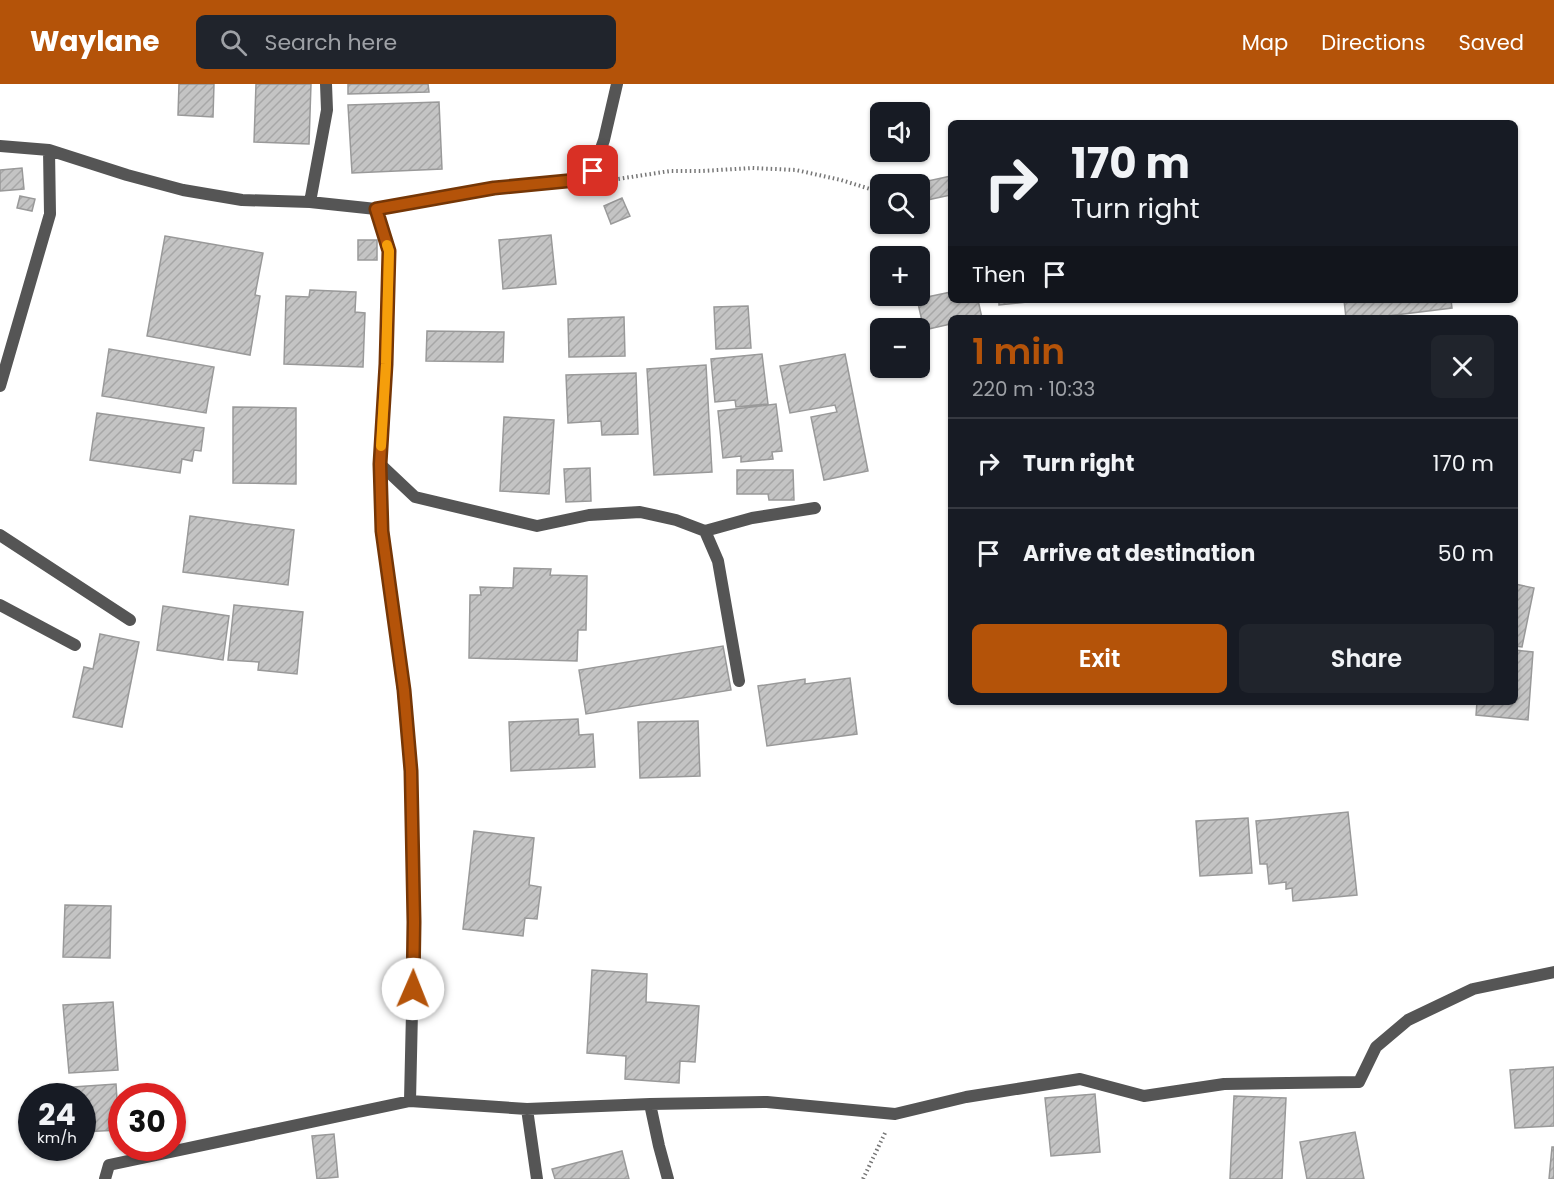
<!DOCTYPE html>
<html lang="en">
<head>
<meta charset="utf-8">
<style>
  :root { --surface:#171b24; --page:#20242c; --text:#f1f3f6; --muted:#9ea1a6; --line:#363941; --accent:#b45309 }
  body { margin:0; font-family:Poppins,sans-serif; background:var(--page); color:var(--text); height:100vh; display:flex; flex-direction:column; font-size:22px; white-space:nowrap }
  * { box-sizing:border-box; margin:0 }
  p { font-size:20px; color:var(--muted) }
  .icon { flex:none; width:33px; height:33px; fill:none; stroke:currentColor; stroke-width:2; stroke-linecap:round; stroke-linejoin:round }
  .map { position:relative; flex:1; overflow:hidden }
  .drawer { position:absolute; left:948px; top:231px; width:570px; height:390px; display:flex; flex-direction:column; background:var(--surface); border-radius:9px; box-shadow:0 2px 4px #0004 }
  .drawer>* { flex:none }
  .banner { position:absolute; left:948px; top:36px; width:570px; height:183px; border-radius:9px; box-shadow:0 2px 4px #0004; background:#171b24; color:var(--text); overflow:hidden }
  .buttons { position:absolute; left:870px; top:18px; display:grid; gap:12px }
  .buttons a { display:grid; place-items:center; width:60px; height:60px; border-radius:9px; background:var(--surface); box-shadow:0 2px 4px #0004; font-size:30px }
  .speed { position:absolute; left:18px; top:999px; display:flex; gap:12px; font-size:30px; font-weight:700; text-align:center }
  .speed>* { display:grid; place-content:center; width:78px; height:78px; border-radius:50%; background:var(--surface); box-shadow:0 2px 4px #0004; line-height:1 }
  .speed small { font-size:15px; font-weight:400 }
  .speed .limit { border:9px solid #d22; background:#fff; color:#111 }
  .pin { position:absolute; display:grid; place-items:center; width:51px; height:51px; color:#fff; margin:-26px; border-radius:12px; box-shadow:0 3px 9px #0006 }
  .me { position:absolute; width:66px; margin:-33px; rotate:1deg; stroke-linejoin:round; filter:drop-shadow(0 0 4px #0008) }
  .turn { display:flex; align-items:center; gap:21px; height:126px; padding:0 24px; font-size:27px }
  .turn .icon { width:78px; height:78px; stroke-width:2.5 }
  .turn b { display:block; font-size:42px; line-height:51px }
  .then { display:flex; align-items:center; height:57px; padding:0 24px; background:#0003; gap:12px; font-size:22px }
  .round { display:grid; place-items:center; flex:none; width:63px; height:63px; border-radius:9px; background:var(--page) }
  .overview { display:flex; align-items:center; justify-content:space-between; height:102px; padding:0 24px }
  h1 { font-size:36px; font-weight:600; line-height:45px; color:var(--accent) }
  .button { display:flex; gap:12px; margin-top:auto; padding:12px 24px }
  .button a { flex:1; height:69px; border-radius:9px; background:var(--accent); color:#fff; font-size:24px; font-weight:600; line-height:69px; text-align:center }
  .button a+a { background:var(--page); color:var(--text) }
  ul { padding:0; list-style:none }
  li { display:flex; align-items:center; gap:18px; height:90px; padding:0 24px; border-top:2px solid var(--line) }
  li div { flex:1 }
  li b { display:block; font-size:22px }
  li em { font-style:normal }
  header { display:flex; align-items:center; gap:36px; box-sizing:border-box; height:84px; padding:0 30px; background:var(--accent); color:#fff }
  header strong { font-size:28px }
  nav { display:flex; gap:33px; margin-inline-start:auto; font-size:21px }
  .search { width:420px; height:54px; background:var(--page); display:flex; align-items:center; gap:15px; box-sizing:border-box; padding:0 21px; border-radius:9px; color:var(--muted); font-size:22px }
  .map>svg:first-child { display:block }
</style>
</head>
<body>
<header>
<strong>Waylane</strong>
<div class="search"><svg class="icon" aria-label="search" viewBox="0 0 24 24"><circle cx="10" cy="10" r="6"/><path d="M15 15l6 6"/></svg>Search here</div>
<nav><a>Map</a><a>Directions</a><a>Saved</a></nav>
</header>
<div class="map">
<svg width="1554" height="1095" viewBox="0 0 1554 1095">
  <defs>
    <pattern id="building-hatch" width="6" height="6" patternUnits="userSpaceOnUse" patternTransform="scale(1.5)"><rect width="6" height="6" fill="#c4c4c4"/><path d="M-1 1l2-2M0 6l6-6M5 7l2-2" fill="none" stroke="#a7a7a7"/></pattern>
  </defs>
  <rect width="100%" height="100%" fill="#fff"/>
  <path fill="url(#building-hatch)" stroke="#999" stroke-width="1.5" d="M179 0H214L213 33 178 31Z
    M256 0H311L309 60 254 58Z
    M348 0H428L429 8 348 10Z
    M439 18 442 85 352 89 348 21Z
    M22 84 24 105 0 107V86Z
    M951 92V111L927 116 923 98Z
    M20 112 35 115 32 127 17 124Z
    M622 114 630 132 611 140 604 122Z
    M551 151 556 200 503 205 499 156Z
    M165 152 263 169 255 211 260 212 250 271 147 252Z
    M358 156H377V176H358Z
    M310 206 356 208 355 228 365 229 363 283 284 280 286 212 309 213Z
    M951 208V216H978L982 234H951V240L924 246 917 215Z
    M999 216H1045L999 221Z
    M1344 216H1451L1452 224 1371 234H1346Z
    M748 222 751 264 716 265 714 223Z
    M624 233 625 272 569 273 568 235Z
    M427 247 504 248 503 278 426 277Z
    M109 265 214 283 206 329 102 312Z
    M762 270 768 320 736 323 735 316 715 318 711 275Z
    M845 270 868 387 824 396 811 333 837 328 835 321 790 329 780 282Z
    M706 281 712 388 654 391 647 285Z
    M636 289 638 350 602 351 601 337 568 339 566 291Z
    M776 320 782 367 772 368 773 375 741 378V372L723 374 718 327Z
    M233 323 296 324V400L233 399Z
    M97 329 204 344 201 367 194 366 192 377 182 375 180 389 90 376Z
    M504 333 554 336 549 410 500 407Z
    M590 384 591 417 566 418 564 385Z
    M737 386H793L794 416H769L768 410H737Z
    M190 432 294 446 288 501 183 488Z
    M514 484 551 485 550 491 587 492 586 546H578L577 577 469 574 470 511H481L480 503 513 504Z
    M1515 500 1534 504 1522 563 1515 562Z
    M234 521 303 528 297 590 258 586 259 578 228 576Z
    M163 522 229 532 223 576 157 566Z
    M100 550 139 558 122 643 73 633 84 583 93 585Z
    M723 562 731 606 586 630 579 586Z
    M1515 566 1533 568 1528 636 1476 631 1477 618H1515Z
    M850 594 857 650 767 662 758 602 805 595V600Z
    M578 635 579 651 593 650 595 683 511 687 509 638Z
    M698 637 700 692 640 694 638 638Z
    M1348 728 1357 811 1293 817 1292 804 1286 805V798L1269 800 1267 780H1260L1256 737Z
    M1248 734 1252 789 1200 792 1196 737Z
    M474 747 534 754 529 801 541 803 537 835 525 834 523 852 463 845Z
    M65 821 111 822 110 874 63 873Z
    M592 886 647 890 646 918 699 922 695 978 680 977 679 999 625 995 626 972 587 969Z
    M113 918 118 986 69 989 63 921Z
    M1554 983V1042L1515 1044 1510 986Z
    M116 1000 119 1046 82 1048V1012H73V1003Z
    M1095 1010 1100 1068 1051 1072 1045 1014Z
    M1234 1012 1286 1014 1282 1095H1230Z
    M1355 1048 1364 1095H1307L1300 1058Z
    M334 1050 338 1093 317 1095 312 1052Z
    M1552 1063H1554V1095H1549Z
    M622 1067 629 1095H555L552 1085Z"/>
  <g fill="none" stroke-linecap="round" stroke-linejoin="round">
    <path stroke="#777" stroke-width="4" stroke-dasharray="1.5 3" stroke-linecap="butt" d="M614 94 618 95 670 87H702L752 84 796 86 841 96 880 108
      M863 1095 885 1049"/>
    <path stroke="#555" stroke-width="12" d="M0 62 49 66 127 91 183 106 242 116 310 118 376 125 494 104 577 96 593 87 604 56 617 0
      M310 118 327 26 326 0
      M376 125 389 167 386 280 380 380 382 447 403 606 411 687 414 838 410 1017
      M0 302 50 130 49 66
      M380 380 415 413 537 442 589 431 640 428 676 436 705 447 718 477 739 597
      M705 447 752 434 815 424
      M0 451 130 536
      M0 521 75 561
      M650 1020 767 1018 895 1030 966 1013 1080 995 1144 1012 1224 1000 1359 998 1376 963 1408 936 1473 905 1554 888
      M527 1025 537 1095
      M105 1095 109 1081 410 1017 527 1025 650 1020 659 1062 668 1095"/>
  </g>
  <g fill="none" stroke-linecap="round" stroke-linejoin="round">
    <g stroke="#753606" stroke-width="15">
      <path id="route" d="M413 905 414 838 411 687 404 606 382 447 380 380 386 280 389 167 376 125 494 104 577 96 593 87"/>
    </g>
    <use href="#route" stroke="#b45309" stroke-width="10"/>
    <path stroke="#f59e0b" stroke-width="10" d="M381 362 386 280 389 167 387 161"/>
  </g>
</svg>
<div class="buttons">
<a><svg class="icon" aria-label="sound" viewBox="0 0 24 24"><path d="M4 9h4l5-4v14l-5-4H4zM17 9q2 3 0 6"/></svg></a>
<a><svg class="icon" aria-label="search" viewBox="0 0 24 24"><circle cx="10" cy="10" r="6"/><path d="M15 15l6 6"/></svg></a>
<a>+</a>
<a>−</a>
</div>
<div class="speed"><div>24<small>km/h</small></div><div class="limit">30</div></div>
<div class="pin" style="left:593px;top:87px;background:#d93025"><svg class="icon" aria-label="arrive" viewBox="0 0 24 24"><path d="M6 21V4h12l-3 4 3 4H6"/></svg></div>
<svg class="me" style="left:413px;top:905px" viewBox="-20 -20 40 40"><circle r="19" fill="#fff"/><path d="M0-13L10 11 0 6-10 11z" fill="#b45309"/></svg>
<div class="banner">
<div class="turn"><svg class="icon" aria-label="right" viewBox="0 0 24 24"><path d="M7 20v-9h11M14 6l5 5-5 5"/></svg><div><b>170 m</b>Turn right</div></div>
<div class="then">Then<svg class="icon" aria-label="arrive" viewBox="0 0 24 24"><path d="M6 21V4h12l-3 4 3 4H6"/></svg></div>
</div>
<section class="drawer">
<div class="overview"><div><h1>1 min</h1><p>220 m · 10:33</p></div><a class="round"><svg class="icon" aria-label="close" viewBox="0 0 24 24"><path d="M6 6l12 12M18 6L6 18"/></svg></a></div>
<ul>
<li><svg class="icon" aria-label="right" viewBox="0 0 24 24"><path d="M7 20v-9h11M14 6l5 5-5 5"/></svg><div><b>Turn right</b></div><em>170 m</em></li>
<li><svg class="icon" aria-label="arrive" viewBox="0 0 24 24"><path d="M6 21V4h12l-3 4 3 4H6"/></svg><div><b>Arrive at destination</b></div><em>50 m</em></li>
</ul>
<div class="button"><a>Exit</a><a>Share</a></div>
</section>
</div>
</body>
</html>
